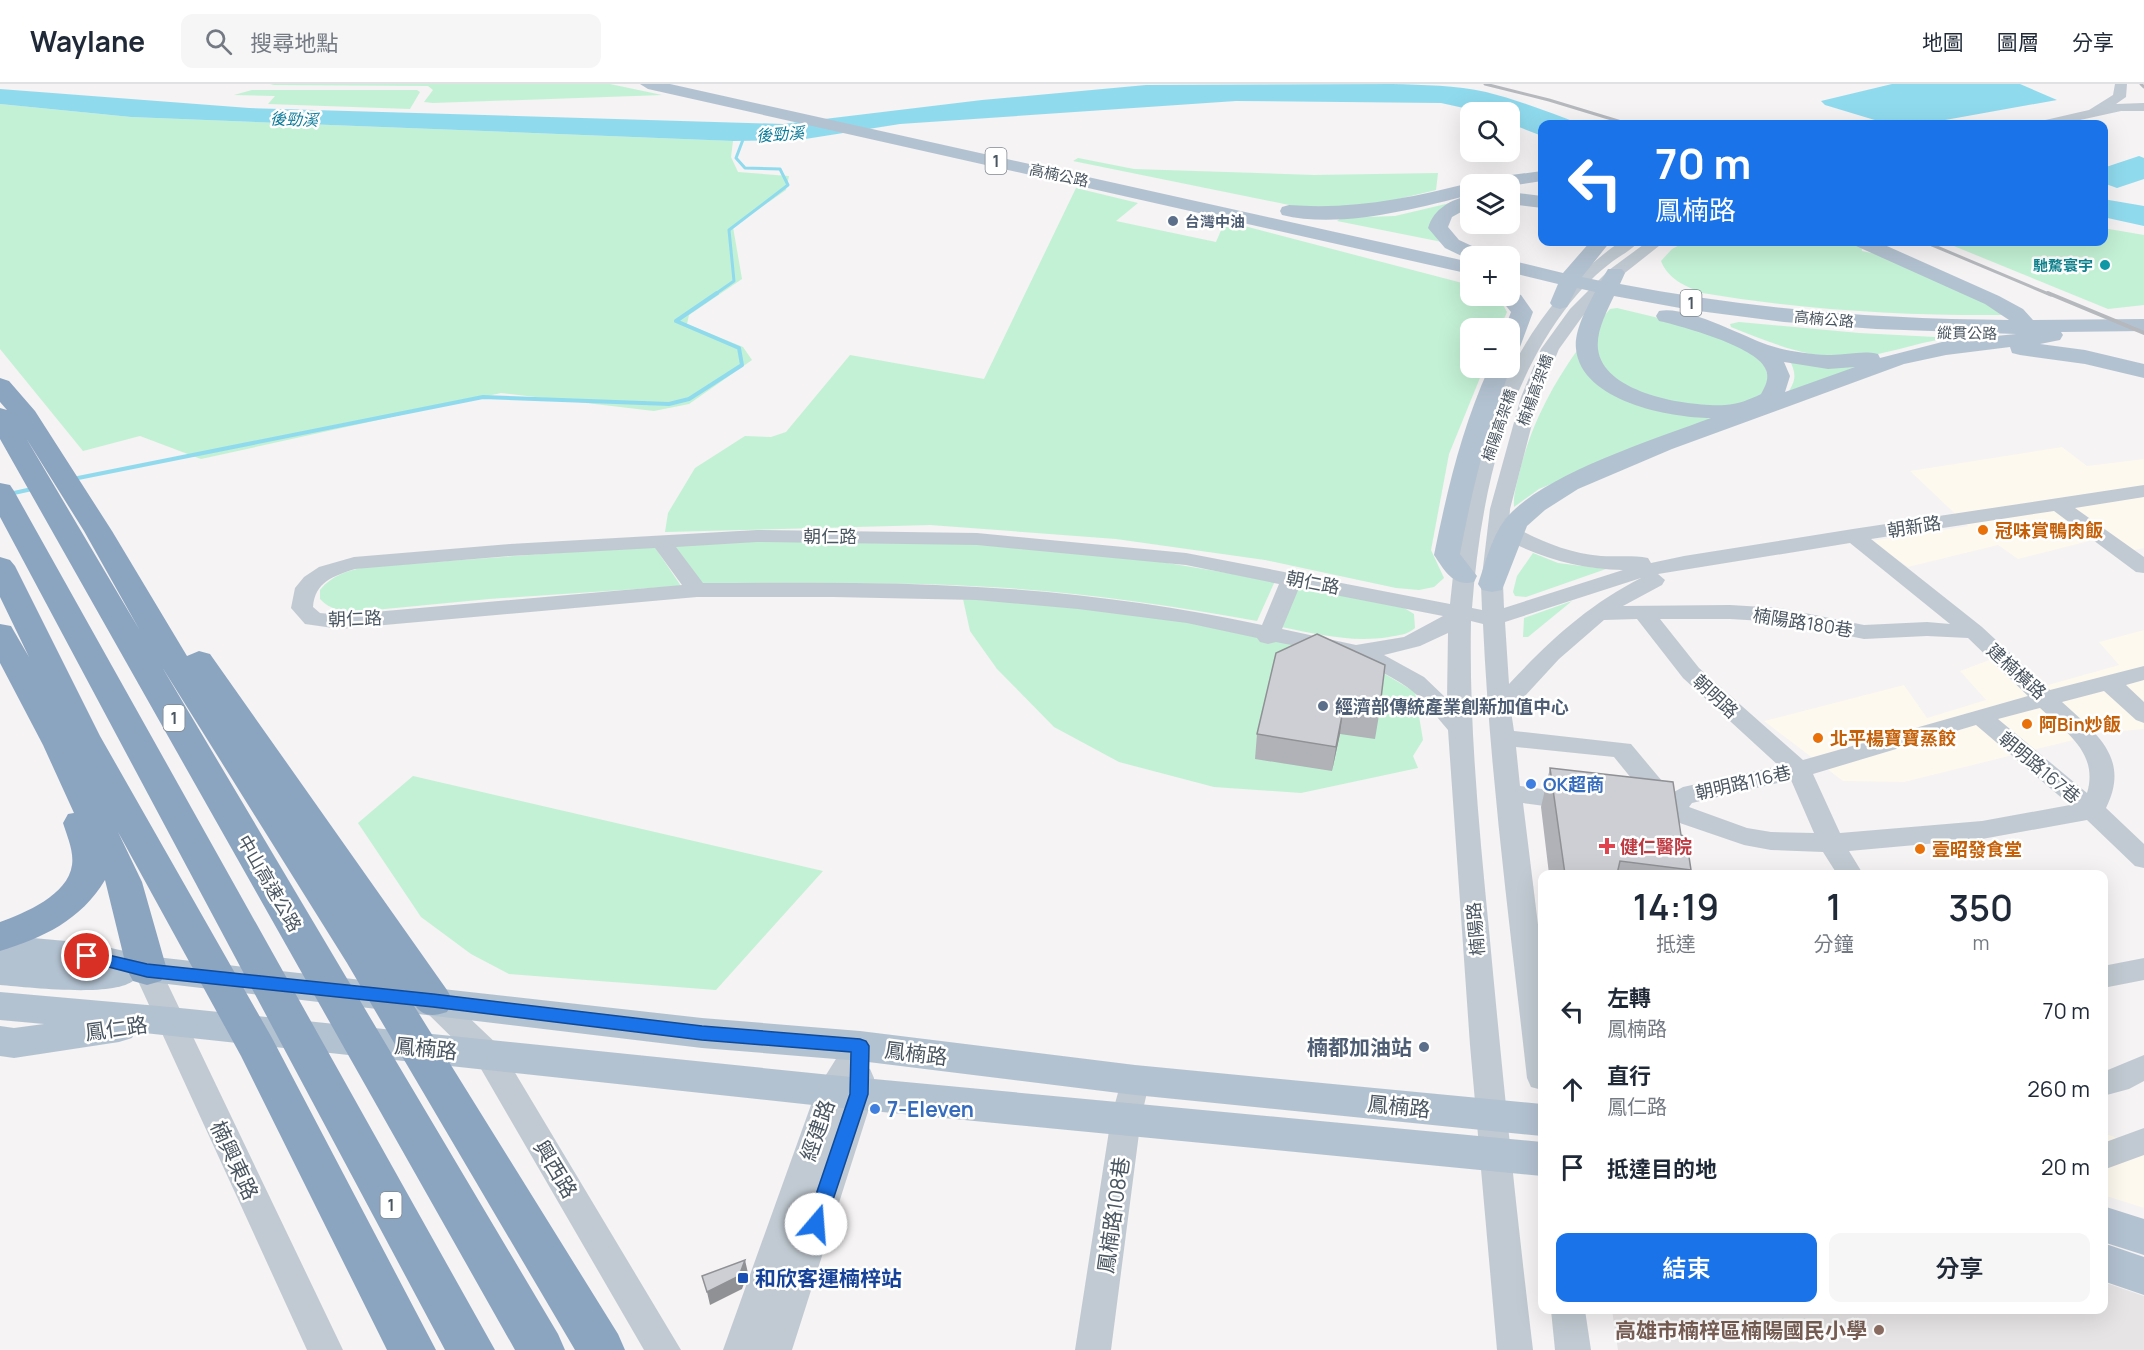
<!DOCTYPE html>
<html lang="zh-TW">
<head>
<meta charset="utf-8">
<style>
  :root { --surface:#fff; --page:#f6f6f7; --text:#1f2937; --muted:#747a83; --line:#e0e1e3; --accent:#1a73e8 }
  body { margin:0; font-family:Manrope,"Noto Sans TC",sans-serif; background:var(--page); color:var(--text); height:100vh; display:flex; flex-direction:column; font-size:22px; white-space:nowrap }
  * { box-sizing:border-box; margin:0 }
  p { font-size:20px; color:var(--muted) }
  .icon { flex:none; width:33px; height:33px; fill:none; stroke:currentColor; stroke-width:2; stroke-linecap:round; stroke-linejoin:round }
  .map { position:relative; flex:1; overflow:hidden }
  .panel { position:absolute; left:1538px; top:786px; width:570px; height:444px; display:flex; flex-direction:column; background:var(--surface); border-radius:12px; box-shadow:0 6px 24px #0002 }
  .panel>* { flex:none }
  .banner { position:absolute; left:1538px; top:36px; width:570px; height:126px; border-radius:12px; box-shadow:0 6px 24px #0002; background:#1a73e8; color:#fff; overflow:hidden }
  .fabs { position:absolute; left:1460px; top:18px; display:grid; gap:12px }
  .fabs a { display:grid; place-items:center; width:60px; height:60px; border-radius:12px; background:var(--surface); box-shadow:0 6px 24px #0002; font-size:30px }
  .pin { position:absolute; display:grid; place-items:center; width:51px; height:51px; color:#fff; margin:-26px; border:3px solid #fff; border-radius:50%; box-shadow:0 2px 6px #0007 }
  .me { position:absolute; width:66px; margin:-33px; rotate:18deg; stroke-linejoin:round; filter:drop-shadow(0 0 4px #0008) }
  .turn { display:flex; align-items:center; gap:21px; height:126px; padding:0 18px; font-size:27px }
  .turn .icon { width:78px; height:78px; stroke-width:2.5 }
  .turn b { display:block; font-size:42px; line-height:51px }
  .eta { display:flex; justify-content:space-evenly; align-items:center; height:102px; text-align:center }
  .eta b { font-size:36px; font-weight:600; line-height:42px }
  .primary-button { display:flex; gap:12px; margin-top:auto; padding:12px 18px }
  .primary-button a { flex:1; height:69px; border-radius:12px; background:var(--accent); color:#fff; font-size:24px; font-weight:600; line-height:69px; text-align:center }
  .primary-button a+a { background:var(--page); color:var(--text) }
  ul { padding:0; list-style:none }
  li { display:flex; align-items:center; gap:18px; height:78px; padding:0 18px }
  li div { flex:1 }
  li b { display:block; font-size:22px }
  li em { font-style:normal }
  header { display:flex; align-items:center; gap:36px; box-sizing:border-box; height:84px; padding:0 30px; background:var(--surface); border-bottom:2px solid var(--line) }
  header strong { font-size:28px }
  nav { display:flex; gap:33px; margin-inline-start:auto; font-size:21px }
  .search { width:420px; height:54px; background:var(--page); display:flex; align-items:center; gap:15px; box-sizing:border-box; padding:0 21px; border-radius:12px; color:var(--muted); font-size:22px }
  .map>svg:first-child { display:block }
</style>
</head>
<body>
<header>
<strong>Waylane</strong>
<div class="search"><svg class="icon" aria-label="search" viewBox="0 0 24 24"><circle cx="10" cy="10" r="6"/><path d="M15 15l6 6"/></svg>搜尋地點</div>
<nav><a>地圖</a><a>圖層</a><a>分享</a></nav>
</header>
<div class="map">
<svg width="2144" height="1266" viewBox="0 0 2144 1266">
  <rect width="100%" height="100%" fill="#f5f3f3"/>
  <path fill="#fdf9ef" d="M2062 363 2087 382 2144 375V464L2115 470 2097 455 2018 475 1998 461 1908 483 1871 457 1968 442 1910 387Z
    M2144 546V645L2102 649 1904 698 1843 697 1764 637 1904 601 1927 634 1986 616 1960 587 1992 575 2027 607 2119 581 2099 558Z
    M2103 1049 2144 1063V1124L2103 1111Z"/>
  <path fill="#e6e4e5" d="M2103 1198 2144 1212V1266H1618L1612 1226H2103Z"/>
  <path fill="#c3f1d5" d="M274 0H610L662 11 433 19 424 18 433 6 428 2 270 1Z
    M252 6H417L420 8 410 25 268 20 275 12 234 11Z
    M0 20 131 33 733 57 731 73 738 88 789 92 786 106 733 143 742 195 689 231 687 240 743 263 752 276 689 320 654 327 501 309 201 375 140 352 83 367 0 265Z
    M1078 74 1134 85 1314 91 1438 89 1436 106 1357 125 1294 122 1073 77Z
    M1076 104 1138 119 1116 137 1216 158 1225 137 1470 201V212C1491 212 1497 207 1507 228L1500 244H1470V284H1484L1449 370 1431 466 1444 494 1434 503 1419 506 1396 504 1265 476 1116 455 930 441 665 448 668 429 695 384 745 352 771 353 786 348 850 271 984 295Z
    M1467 115 1445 126 1442 158 1337 137 1341 134 1395 132Z
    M2103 144 2144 151V221L2108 225 1944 158H2103Z
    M1685 158H1836L1861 161 1862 167 1886 172 2010 231C1907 232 1803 226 1702 209 1685 202 1668 195 1661 177L1672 165Z
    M1617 224 1696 243 1762 273 1771 302 1751 319 1539 405 1514 423C1513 409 1518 396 1521 382 1537 322 1570 271 1610 225Z
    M1739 238 1859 249 1954 254C1924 256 1898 267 1868 272 1819 279 1776 261 1731 243L1730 240Z
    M1789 275 1877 277 1787 310C1796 297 1797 290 1789 275Z
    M762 457 986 460 1126 472 1275 497 1257 537C1169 521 1080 508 990 503 894 497 798 500 702 501L673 461Z
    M654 462 681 502 489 515 364 527C346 527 332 528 320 515V506C332 491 347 487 365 483Z
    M1533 469 1558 479 1606 485 1526 513 1515 512 1513 508 1517 492Z
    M1298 502 1401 522 1414 530 1415 544C1407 551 1399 551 1389 553 1351 559 1318 550 1281 543Z
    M963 515 1072 522 1184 537 1306 562 1368 580 1415 608 1423 656 1413 672 1418 684 1301 709 1214 703 1119 678 1054 643 997 585 970 547Z
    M1572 517 1528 553H1523L1524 534Z
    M413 692 823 787 716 906 509 890 471 870 421 833 358 739Z"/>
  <path fill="#90daee" d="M1392 0C1423 1 1456 1 1486 8 1518 16 1549 28 1580 40H1542V52L1509 39V28H1482L1441 19 1236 17 900 40 799 56 733 57 131 33 0 20V5L249 24 783 40 982 16 1146 1Z
    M1892 0H2020L2057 16 1923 40H1888L1825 21 1821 17Z
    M2139 72 2144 74V95L2117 104 2103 99V84Z
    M2103 115 2144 122V142L2103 133Z"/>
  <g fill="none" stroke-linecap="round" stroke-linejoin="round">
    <path stroke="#90daee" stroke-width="3" d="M714 211 734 197 729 146 788 101 780 85 745 84 736 74 744 53"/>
    <path stroke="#90daee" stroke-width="4" d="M73 395 483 313 669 320 689 315 742 281 739 264 676 237 717 209
      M0 412 32 405"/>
    <path fill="#c1cad2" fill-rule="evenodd" d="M2115 0H2127L2126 13 2116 20 2144 19V27H2121L2062 40H2039L2041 37 2089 26 2113 11Z
      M1620 158H1638C1632 166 1621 171 1613 177 1597 189 1582 204 1570 219 1503 304 1480 418 1472 524L1482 526 1481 500 1490 425 1521 313 1541 265 1570 225 1609 186 1647 158H1664L1621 192 1582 233 1559 265 1539 313 1510 425 1509 440C1538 456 1567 469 1601 472 1616 473 1633 471 1648 474L1651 479 1684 472 1853 445 2144 401V413L2075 424 2144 473V489L2136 488 2054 427 1871 455 1982 543 2050 606 2144 582V596L2126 601 2144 618V639L2136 636 2104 607 2062 618C2096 649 2131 674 2106 724L2144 760V784L2135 782 2087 736 1982 755 1849 767 1863 790H1837L1823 768 1771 766 1744 761 1671 736 1636 730 1632 724 1636 718 1649 716 1614 673 1516 663 1520 702 1584 711 1588 717 1584 723 1575 726 1523 719 1542 873V1006L1531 1003 1527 994C1510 842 1490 692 1483 540L1471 537C1469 641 1479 743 1489 846 1502 986 1516 1126 1533 1266H1497L1470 961 1448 646C1435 631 1423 614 1407 603 1367 575 1322 567 1276 558L1268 560 1260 558 1257 554 1187 539 1078 525 976 516 833 513H697L340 545 305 540 291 524 295 504 304 493 319 483 354 473 510 460 757 446 977 449 1186 469 1450 520C1463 384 1503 239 1620 158ZM1507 456C1543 475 1582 485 1623 486L1504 524 1503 500ZM757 458 977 461 1186 481 1279 500 1262 541C1168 521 1073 508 977 503 886 497 794 499 703 499L676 463ZM1850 459 1950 540 1927 538 1864 541 1780 524 1730 521 1623 522 1662 501 1665 496 1658 490ZM655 464 682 501 340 531 320 529 313 523C315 498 333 492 355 485L510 472ZM1641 494C1588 521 1549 557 1509 600L1505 538ZM1299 504 1443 532 1404 553 1356 561 1282 545ZM1637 535 1683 594 1779 682 1683 703 1672 709 1631 660 1514 647 1511 627 1559 575 1604 536ZM1660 535H1730L1780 538 1864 555 1927 552 1968 554 2028 612 1803 676 1699 584ZM1448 549 1447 615 1424 593 1384 571 1420 562ZM2040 624C2066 648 2099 669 2087 709L1998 635ZM1976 641 2070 721 1982 737 1840 749 1813 690ZM1791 696 1814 749 1771 748 1747 744 1689 723 1692 719Z
      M2144 874V896L2103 904V882Z
      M147 875 157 878 161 886 343 1266H307L133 886 137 878Z
      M433 906 443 909 499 962 681 1266H644L477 978 423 925 419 917 423 909Z
      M860 950 871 954 875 962 863 983 870 985 874 994V1009L792 1266H723L816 1007 849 954Z
      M2144 971V997L2129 1005 2103 1012V988Z
      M1135 984 1146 987 1150 996 1141 1034 1111 1266H1075L1111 1034 1124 987Z
      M2144 1044V1071L2103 1086V1059Z
      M1551 1226H1585L1591 1266H1555Z"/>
    <path fill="#b3c2d1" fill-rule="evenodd" d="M640 0H670L1470 178V190L648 5Z
      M1542 87V97L1509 102V100H1480L1483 96 1489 94Z
      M1470 99 1474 100H1470V111C1414 125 1340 145 1282 131L1280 127 1282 123 1289 121C1352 126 1410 114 1470 99Z
      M1509 108 1542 112V124L1509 120Z
      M1470 111V123L1452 133 1448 143 1459 156 1485 168 1488 172H1470V176L1445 164 1428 144C1434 124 1451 116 1470 111Z
      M1590 158H1610L1582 193 1601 197 1608 185H1622L1625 189 1620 200C1749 225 1878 235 2009 236L1985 220 1856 162 1853 158H1878L1999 212 2023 225 2033 236 2144 235V247L2061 248 2063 251 2060 256 2040 260 2085 266 2144 280V294L2085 280 2020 271 2012 269 2010 263 1946 271 1904 280 1672 365 1578 405 1545 426 1527 442 1502 506 1492 508 1482 506 1478 500C1486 478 1492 450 1508 432 1547 389 1655 355 1711 334 1670 334 1581 317 1576 265 1574 246 1587 224 1595 208L1577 204 1567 223 1560 225 1553 223 1550 219 1558 200 1509 188V176L1563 189ZM1614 212 1691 226 1784 238 1876 245 2016 250 1946 257 1880 274 1878 270C1861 266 1844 272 1827 271 1809 270 1786 267 1768 261 1742 252 1686 221 1659 227L1656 232 1659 237C1682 242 1756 263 1765 284 1770 293 1766 301 1761 310 1749 316 1738 320 1725 321 1690 323 1603 310 1598 265 1596 247 1607 227 1614 212ZM1784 278 1828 285 1855 283 1785 308 1790 292Z
      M1509 206 1521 211 1533 228 1520 263 1517 268 1509 270V244H1505L1511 228 1498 212H1509Z
      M1509 281 1511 284C1487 344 1472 406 1460 470L1477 492 1474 498C1453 503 1445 487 1434 471 1447 407 1462 343 1489 284H1509Z
      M0 851 88 859 147 872 702 934 860 947 1135 981 1542 1020V1052L1135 1011 860 977 702 964 134 896C114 914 28 903 0 901Z
      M0 908 170 923 831 991 1542 1058V1092L831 1023 135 948 132 954 119 958 14 974 0 972V942L14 944 44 940 0 936Z
      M2103 1122 2144 1135V1171L2103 1158Z
      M2103 1159 2144 1173V1211L2103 1197Z"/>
    <path fill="#8ba5c1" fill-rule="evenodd" d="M0 294 9 297 35 327 112 447 187 572 199 567 210 570 447 906 453 917 447 928C420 937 417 924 403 904L618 1250 625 1266H575L347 879 162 583 558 1250 565 1266H515L0 355V324L7 326 0 318ZM26 354 84 447 139 545Z
      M0 399 10 401 14 407 495 1266H445L0 433Z
      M0 473 10 476 15 482 100 652 272 954 436 1266H387L241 972 118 748 142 798 167 886 161 897 147 901 133 897 127 886 105 796C81 836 43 854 0 867V838C25 829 68 811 72 781 74 767 67 752 63 739L68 730 74 729 43 661 0 579V540L11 542 29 573 0 513Z"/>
    <path stroke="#b5b8bd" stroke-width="3" d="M1485 0 1549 16 1628 40
      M2141 0 2144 3
      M1925 158 2051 211"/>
    <path stroke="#b5b8bd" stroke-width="4" d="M2048 209 2144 249"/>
  </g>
  <path fill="#b0b2b7" d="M1276 569 1379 631 1375 655 1340 650 1332 687 1255 675 1257 650Z
    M1550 684 1681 751 1691 786 1690 790H1549L1541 723Z"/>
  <path fill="#909195" d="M1343 626 1340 650 1332 687 1336 663Z
    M745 1176 748 1189 742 1205 710 1221 707 1208Z"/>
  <path fill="#cdcfd5" stroke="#909195" stroke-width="1.5" d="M1317 550 1385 581 1379 631 1343 626 1336 663 1257 650 1276 569Z
    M1550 684 1673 698 1681 751 1686 753 1691 786 1620 777 1617 790H1565Z
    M745 1176 739 1192 707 1208 702 1192Z"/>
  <path fill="#1a73e8" stroke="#114b97" stroke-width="1.5" d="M87 866 147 880 433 910 702 942 860 955 866 957 869 962 868 1010 825 1140 822 1146 816 1148 809 1146 806 1140 850 1010 851 968 702 956 433 923 147 893 82 876 79 872 82 868Z"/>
  <g fill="#5c6f8a" stroke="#fff" stroke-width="2">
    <circle cx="1173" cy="137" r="6"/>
    <circle cx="1323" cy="622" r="6"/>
    <circle cx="1424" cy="963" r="6"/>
  </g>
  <circle fill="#0f9aa8" stroke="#fff" stroke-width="2" cx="2105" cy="181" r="6"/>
  <g fill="#e8710a" stroke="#fff" stroke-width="2">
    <circle cx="1983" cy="446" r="6"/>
    <circle cx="2027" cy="640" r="6"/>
    <circle cx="1818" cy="654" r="6"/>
    <circle cx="1920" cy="765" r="6"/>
  </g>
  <g fill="#3f7fe0" stroke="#fff" stroke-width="2">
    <circle cx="1531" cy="700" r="6"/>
    <circle cx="875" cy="1025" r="6"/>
  </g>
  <path fill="#e0444e" stroke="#fff" stroke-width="2" d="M1604 753h6v6h6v6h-6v6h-6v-6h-6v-6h6z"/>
  <rect fill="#1a4fb4" stroke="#fff" stroke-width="2" x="737" y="1188" width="12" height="12" rx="3"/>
  <circle fill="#8d6e63" stroke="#fff" stroke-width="2" cx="1879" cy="1246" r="6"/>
  <g text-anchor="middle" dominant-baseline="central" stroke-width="5" stroke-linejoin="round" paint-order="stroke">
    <g font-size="15" fill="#4a5661" stroke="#fff">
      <text transform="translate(1059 91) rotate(12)">高楠公路</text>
      <text transform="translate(1824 235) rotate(5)">高楠公路</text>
      <text transform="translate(1967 249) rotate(1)">縱貫公路</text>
      <text transform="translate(1535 306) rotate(-70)">楠楊高架橋</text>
      <text transform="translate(1499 341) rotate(-71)">楠陽高架橋</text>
    </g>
    <g font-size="15" font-weight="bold" fill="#4e5e75" stroke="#fff" text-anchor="start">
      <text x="1185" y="137">台灣中油</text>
    </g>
    <g font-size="15" font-weight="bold" fill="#0d838f" stroke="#fff" text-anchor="end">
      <text x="2093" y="181">馳騖寰宇</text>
    </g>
    <g font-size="16" font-style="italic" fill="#0c7c9b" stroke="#fff">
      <text transform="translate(294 35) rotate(2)">後勁溪</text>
      <text transform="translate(780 50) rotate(-4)">後勁溪</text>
    </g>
    <g fill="#fff" stroke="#808990" stroke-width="1.5">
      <rect x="985.5" y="64" width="21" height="26" rx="4.5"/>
      <rect x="1680.5" y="206" width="21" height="26" rx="4.5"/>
      <rect x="163.5" y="621" width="21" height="26" rx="4.5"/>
      <rect x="380.5" y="1108" width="21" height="26" rx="4.5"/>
    </g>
    <g font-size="16" font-weight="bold" fill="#4a5661">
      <text x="996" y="77">1</text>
      <text x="1691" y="219">1</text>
      <text x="174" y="634">1</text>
      <text x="391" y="1121">1</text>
    </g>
    <g font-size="18" fill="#4a5661" stroke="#fff">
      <text transform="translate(1914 442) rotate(-9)">朝新路</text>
      <text x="830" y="452">朝仁路</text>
      <text transform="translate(1313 498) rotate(11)">朝仁路</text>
      <text transform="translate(355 534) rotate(-2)">朝仁路</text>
      <text transform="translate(1803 538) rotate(9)">楠陽路180巷</text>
      <text transform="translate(2017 587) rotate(42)">建楠橫路</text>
      <text transform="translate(1716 612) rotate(43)">朝明路</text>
      <text transform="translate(2040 683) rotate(40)">朝明路167巷</text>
      <text transform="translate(1743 698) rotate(-13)">朝明路116巷</text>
      <text transform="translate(270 799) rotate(60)">中山高速公路</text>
      <text transform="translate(1475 845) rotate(-95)">楠陽路</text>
    </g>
    <g font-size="18" font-weight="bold" fill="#c56008" stroke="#fff" text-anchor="start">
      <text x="1995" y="446">冠味賞鴨肉飯</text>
      <text x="2039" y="640">阿Bin炒飯</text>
      <text x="1830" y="654">北平楊寶寶蒸餃</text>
      <text x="1932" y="765">壹昭發食堂</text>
    </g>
    <g font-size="18" font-weight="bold" fill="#4e5e75" stroke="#fff" text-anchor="start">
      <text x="1335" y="622">經濟部傳統產業創新加值中心</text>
    </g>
    <g font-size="18" font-weight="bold" fill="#366cbe" stroke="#fff" text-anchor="start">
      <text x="1543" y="700">OK超商</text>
    </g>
    <g font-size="18" font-weight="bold" fill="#be3a42" stroke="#fff" text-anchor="start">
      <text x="1620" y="762">健仁醫院</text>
    </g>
    <g font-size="21" fill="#4a5661" stroke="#fff">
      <text transform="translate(116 944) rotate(-8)">鳳仁路</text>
      <text transform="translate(426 964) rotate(6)">鳳楠路</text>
      <text transform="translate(916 969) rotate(7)">鳳楠路</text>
      <text transform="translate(1399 1022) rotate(6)">鳳楠路</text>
      <text transform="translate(817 1046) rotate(-71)">經建路</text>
      <text transform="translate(235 1076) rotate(65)">楠興東路</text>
      <text transform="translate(556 1085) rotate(59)">興西路</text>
      <text transform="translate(1113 1131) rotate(-82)">鳳楠路108巷</text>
    </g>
    <g font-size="21" font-weight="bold" fill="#4e5e75" stroke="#fff" text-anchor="end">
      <text x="1412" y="963">楠都加油站</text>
    </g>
    <g font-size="21" font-weight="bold" fill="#366cbe" stroke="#fff" text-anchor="start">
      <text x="887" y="1025">7-Eleven</text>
    </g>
    <g font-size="21" font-weight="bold" fill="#164399" stroke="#fff" text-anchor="start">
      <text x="755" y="1194">和欣客運楠梓站</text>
    </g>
    <g font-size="21" font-weight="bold" fill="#785e54" stroke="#fff" text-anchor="end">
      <text x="1867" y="1246">高雄市楠梓區楠陽國民小學</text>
    </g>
  </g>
</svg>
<div class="fabs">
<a><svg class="icon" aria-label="search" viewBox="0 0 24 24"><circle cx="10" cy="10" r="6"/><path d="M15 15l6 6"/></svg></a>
<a><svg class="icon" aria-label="layers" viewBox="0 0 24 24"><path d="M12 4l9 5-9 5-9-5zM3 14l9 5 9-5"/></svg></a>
<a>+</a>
<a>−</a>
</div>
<div class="pin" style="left:87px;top:872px;background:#d93025"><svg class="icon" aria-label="arrive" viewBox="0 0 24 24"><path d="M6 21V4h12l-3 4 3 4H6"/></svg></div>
<svg class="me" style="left:816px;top:1140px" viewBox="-20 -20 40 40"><circle r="19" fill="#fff"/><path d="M0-13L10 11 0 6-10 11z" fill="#1a73e8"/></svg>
<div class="banner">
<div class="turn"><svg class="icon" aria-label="left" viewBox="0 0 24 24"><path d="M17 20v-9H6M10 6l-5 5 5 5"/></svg><div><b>70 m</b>鳳楠路</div></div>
</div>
<section class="panel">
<div class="eta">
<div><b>14:19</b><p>抵達</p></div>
<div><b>1</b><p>分鐘</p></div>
<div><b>350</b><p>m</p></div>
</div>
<ul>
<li><svg class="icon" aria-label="left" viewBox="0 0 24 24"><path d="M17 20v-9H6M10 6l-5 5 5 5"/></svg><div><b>左轉</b><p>鳳楠路</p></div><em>70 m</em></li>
<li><svg class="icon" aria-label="ahead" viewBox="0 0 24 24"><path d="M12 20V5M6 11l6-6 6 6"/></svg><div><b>直行</b><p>鳳仁路</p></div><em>260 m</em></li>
<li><svg class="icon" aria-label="arrive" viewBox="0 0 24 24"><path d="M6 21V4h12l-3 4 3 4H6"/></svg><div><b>抵達目的地</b></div><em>20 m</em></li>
</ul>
<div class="primary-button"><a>結束</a><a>分享</a></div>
</section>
</div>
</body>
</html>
